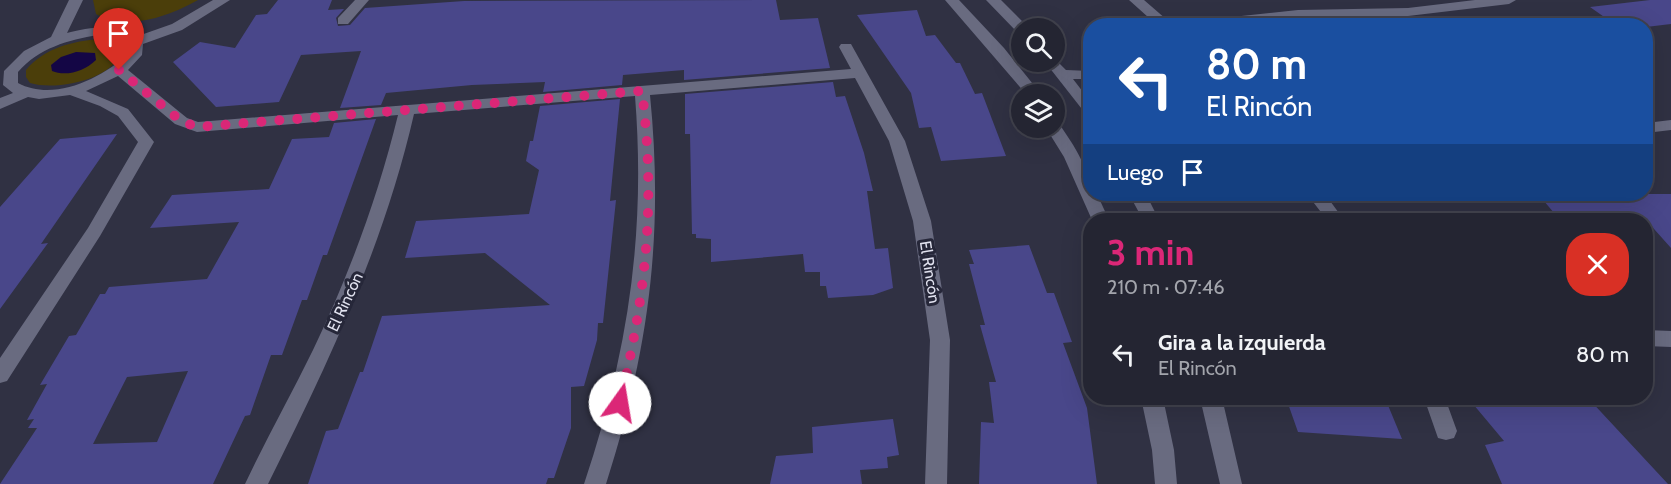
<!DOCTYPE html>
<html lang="es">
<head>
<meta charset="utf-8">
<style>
  :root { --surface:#242532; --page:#30313e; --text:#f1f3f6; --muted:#a3a5ac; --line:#41424d; --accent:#db2777 }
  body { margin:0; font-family:Cabin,sans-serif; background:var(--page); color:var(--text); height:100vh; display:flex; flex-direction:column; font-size:22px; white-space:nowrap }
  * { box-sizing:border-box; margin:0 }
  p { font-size:20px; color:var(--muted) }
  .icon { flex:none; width:33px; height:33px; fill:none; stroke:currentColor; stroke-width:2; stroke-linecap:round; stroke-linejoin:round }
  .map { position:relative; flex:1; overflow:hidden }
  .drawer { position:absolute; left:1083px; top:213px; width:570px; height:192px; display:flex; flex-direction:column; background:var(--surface); border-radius:24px; box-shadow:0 6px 24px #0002,0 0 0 2px var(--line) }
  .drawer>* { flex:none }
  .banner { position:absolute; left:1083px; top:18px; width:570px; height:183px; border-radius:24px; box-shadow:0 6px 24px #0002,0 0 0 2px var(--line); background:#1a4fa0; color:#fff; overflow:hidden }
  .tools { position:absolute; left:1011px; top:18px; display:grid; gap:12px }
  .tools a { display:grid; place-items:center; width:54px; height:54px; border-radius:50%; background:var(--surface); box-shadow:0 6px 24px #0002,0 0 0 2px var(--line); font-size:30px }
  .pin { position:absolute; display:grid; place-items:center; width:51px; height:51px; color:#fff; margin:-62px -26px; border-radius:50% 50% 50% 0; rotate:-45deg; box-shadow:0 0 6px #0007 }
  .pin .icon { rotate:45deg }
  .me { position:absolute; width:66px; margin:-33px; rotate:13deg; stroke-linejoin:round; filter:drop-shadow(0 0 4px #0008) }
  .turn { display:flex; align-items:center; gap:21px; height:126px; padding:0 24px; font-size:27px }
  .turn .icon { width:78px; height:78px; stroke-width:2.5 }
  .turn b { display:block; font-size:42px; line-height:51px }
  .then { display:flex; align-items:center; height:57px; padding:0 24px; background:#0003; gap:12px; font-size:22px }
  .round { display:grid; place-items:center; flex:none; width:63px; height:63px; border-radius:24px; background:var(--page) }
  .overview { display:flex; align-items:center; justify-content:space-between; height:102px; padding:0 24px }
  h1 { font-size:36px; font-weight:800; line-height:45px; color:var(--accent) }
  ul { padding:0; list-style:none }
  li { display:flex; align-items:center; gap:18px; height:78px; padding:0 24px }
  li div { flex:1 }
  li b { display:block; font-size:22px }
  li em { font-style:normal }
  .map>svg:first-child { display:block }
</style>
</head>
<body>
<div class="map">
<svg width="1671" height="484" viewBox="0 0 1671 484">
  <rect width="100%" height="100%" fill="#303143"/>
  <path fill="#4b3e0a" d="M93 0H198C170 16 126 32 96 14Z
    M100 39 111 41 122 50C114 80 56 91 30 83L26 77V70C44 48 73 41 100 39Z"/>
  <path fill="#140645" d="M76 52 95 53 96 60C85 71 66 77 52 71L51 65 61 57Z"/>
  <path fill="#49478a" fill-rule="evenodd" d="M278 0H332L328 10 344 9 336 18 338 26 350 25 365 8 464 1 776 0 780 20 818 18 830 68 684 80V70L623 75 622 85 543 92 545 82 472 85 386 93 381 105 340 108 361 51 301 55 279 102 216 107 173 62 200 42 235 48 256 15 267 14Z
    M1650 0H1671V24L1646 27 1617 26 1590 7Z
    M917 10 926 36 935 35 956 63H960L975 94 982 93 1006 156 941 161 931 127 919 128 911 93 857 15Z
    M833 82 836 97 845 96 864 153 873 191H867L875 249 888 248 893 288 873 295 828 298 826 286H820V272H805L803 254 711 262V239L696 238V234H692L690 134H685V94Z
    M620 99 610 201 616 200 603 323H598L597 340 584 386 571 387V428L554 478H548L546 484H308L326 431 338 429 360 372H363L382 316 550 305 485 253 405 258 416 221 529 214 539 170 526 161 530 141H533L540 106Z
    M376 119 327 255H323L307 300H302L282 355H271L250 415 245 416 213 484H0L37 428H28L34 419 27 420 47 384 40 385 69 336 76 335 100 294H105L109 287 207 279 239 222 150 228 172 195 269 189 292 139 329 137 334 123ZM188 371 157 442 93 444 127 377Z
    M117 134 41 244 48 243 0 309V207L60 139Z
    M1538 194H1671V248L1646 220H1560Z
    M1029 245 1047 293H1054L1072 342 1063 343 1087 408 1097 484H979L981 422 994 423 989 382H996L980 325H985L969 264H974L969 250Z
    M1286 398H1385L1402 439 1298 432Z
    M1468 398H1588L1668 484H1502L1485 445 1504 441Z
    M893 419 899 455 887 457 888 468 860 470 862 484H770L776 456 813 453 812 427Z"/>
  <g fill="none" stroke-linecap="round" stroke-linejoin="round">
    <path fill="#696b80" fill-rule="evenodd" d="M69 0H83L67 33C85 28 124 22 138 36L172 24 213 0H230L182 30 143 44 142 55 128 70 187 118 198 122 851 69 839 47 841 44H851L905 141 931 221 950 340 947 484H925L930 340 913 221 889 141 855 78 650 95C664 235 649 350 606 484H584C628 353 646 234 635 96L414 114C384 245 328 364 268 484H245C266 439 291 395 313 350 349 275 378 197 398 115L197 132 175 124 118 76 86 91 128 109 154 142 100 236 7 381 0 383V358L88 228 138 142 118 116 100 106 70 95 39 99 28 97 0 109V98L13 93 3 85 4 71 24 51 51 37ZM98 35 125 39 129 43 128 54C101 79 53 102 18 83V72C39 48 68 40 98 35Z
      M355 0H369L348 24H338V18Z
      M945 0H959L1004 48 1041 94H1026Z
      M986 0H1001L1029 28H1022V33L1017 32Z
      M1129 0H1144L1174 26H1158Z
      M1475 0H1516L1509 4 1408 16 1298 18 1228 26H1178L1185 22 1298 10 1408 8Z
      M1054 58 1066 70 1090 71V79H1073L1090 101V115L1085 113 1045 62H1054Z
      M1671 120V130L1646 133V123Z
      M1054 123 1060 125C1074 146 1090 168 1090 194H1097L1109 220H1092L1064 157 1046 128H1054Z
      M1129 194H1146L1159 220H1143Z
      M1307 194H1325L1344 220H1327Z
      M1646 330 1671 331V347L1646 346Z
      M1141 398H1163L1174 450 1177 484H1155L1152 450Z
      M1200 398H1222L1242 484H1220Z
      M1424 398H1445L1457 431 1454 438 1446 440 1438 438Z"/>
  </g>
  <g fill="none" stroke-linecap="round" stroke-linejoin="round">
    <path stroke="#db2777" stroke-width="10" stroke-dasharray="0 18" d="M119 70 181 121 197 127 642 91C656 205 646 292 620 403"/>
  </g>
  <g text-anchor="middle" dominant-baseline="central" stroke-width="6" stroke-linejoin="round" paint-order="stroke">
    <g font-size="16" fill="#e1e2ef" stroke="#262739">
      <text transform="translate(930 272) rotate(81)">El Rincón</text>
      <text transform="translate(345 302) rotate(-65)">El Rincón</text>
    </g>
  </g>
</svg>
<div class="tools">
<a><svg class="icon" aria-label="search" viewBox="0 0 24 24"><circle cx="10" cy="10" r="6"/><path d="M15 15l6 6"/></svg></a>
<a><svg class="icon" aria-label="layers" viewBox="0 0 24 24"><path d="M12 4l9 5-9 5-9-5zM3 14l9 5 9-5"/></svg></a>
</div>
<div class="pin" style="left:119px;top:70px;background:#d93025"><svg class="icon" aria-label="arrive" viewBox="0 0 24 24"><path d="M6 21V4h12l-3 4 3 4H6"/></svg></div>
<svg class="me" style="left:620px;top:403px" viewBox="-20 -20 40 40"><circle r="19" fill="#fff"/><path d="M0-13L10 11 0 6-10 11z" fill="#db2777"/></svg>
<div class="banner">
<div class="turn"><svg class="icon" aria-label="left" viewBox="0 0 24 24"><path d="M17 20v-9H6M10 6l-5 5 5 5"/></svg><div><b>80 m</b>El Rincón</div></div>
<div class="then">Luego<svg class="icon" aria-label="arrive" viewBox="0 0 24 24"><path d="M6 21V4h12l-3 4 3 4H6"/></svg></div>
</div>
<section class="drawer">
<div class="overview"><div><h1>3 min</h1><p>210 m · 07:46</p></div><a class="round" style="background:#d93025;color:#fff"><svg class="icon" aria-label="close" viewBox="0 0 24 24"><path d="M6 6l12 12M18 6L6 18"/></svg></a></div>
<ul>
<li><svg class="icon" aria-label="left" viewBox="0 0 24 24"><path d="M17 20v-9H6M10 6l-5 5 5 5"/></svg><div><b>Gira a la izquierda</b><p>El Rincón</p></div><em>80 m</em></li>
</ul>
</section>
</div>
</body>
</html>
